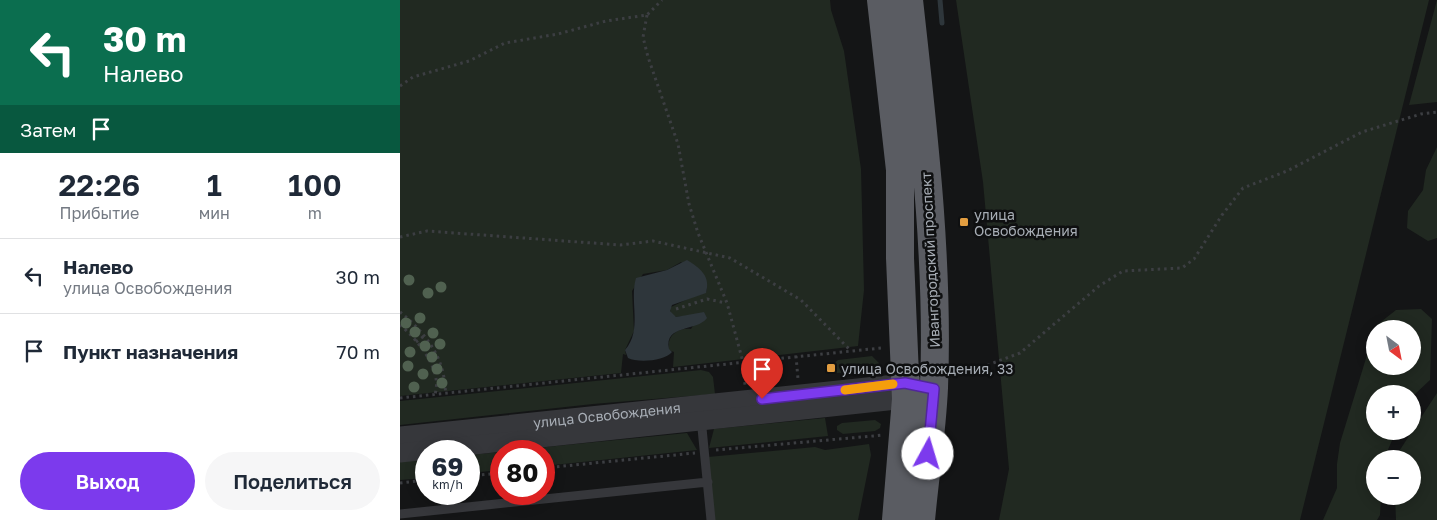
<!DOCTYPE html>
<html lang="ru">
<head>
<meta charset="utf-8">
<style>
  :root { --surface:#fff; --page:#f6f6f7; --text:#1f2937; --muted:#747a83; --line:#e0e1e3; --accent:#7c3aed }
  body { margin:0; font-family:"Golos Text",sans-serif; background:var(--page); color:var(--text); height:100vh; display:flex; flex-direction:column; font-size:19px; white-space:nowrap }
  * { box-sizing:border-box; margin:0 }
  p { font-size:16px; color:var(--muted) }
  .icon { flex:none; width:28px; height:28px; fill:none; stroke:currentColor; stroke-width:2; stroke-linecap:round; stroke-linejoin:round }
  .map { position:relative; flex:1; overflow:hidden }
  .drawer { display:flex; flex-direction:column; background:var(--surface); width:400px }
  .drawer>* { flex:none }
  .hud { background:#0b6e4f; color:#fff; overflow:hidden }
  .needle { width:32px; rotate:148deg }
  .fabs { position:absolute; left:966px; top:320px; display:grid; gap:10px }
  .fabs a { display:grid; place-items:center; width:55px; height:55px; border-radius:50%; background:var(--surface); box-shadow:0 2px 12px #0003; font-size:25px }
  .speed { position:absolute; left:15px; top:440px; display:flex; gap:10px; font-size:25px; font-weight:700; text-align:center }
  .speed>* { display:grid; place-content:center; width:65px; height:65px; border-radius:50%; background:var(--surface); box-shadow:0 2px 12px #0003; line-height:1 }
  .speed small { font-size:12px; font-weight:400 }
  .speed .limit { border:8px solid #d22; background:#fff; color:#111 }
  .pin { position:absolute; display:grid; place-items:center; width:42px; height:42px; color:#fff; margin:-51px -21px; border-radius:50% 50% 50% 0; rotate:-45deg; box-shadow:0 0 5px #0007 }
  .pin .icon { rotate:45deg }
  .me { position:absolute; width:55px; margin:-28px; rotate:6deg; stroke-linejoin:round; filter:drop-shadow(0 0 4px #0008) }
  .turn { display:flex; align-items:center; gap:18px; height:105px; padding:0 20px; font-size:22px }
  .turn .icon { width:65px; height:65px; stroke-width:2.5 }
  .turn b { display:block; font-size:35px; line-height:42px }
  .then { display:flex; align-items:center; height:48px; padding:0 20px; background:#0003; gap:10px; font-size:19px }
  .eta { display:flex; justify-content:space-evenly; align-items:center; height:85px; text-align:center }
  .eta b { font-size:30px; font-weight:600; line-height:35px }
  .button { display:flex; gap:10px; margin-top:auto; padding:10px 20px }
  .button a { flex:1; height:58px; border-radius:30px; background:var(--accent); color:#fff; font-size:20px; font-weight:600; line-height:58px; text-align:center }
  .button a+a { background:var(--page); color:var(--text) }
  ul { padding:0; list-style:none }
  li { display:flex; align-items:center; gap:15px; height:75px; padding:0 20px; border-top:1px solid var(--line) }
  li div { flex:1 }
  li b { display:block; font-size:19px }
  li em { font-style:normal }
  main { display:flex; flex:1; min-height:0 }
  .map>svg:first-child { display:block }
</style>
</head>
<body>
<main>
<section class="drawer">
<div class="hud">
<div class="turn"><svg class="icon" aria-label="left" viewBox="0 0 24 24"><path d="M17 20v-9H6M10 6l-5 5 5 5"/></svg><div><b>30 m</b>Налево</div></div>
<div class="then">Затем<svg class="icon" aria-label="arrive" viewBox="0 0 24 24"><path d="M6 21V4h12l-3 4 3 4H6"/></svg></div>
</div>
<div class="eta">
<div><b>22:26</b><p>Прибытие</p></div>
<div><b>1</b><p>мин</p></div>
<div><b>100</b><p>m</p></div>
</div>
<ul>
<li><svg class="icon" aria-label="left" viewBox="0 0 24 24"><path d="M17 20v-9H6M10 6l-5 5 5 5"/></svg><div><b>Налево</b><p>улица Освобождения</p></div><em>30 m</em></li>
<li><svg class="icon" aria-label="arrive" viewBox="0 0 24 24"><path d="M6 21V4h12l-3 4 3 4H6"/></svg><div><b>Пункт назначения</b></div><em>70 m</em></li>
</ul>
<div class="button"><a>Выход</a><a>Поделиться</a></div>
</section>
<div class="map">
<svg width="1037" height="520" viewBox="0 0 1037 520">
  <rect width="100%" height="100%" fill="#141516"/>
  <path fill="#212921" d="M0 0H430L431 10 444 51 461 169 464 290 458 346 273 367 274 352 269 350C266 336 278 327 291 329L300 314 276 317 272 315 269 308 300 293 306 292 307 289 281 262 267 270 243 274 232 291 234 331 225 350 226 355 223 354 221 373 0 396Z
    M556 0H1029L900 520H599L609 469 583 182Z
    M1037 0V102L1009 105Z
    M1037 147V238L1028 241 1007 228 1008 211 1023 190 1026 170Z
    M1021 309 1032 319 1030 380 1013 396 1012 394H975V431H996L984 459H975V496H981L980 515 977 520H923L937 488V464L940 443 975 329V366H1012V329H975L977 325 996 310Z
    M472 356 479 363 478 368 474 371 437 373 433 369V364L438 360Z
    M301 370 309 372 313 377 315 394 193 404 0 425V401Z
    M1037 393V520H996L995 496H1012V459H994Z
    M425 418 428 436 309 448 314 429Z
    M475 420 481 424 480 428 475 431 443 434 437 430V426L442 423Z
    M287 433 297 450 144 466V451H105Z
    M469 444 471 455 458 520H314L308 457 415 447 425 450Z
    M101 452V470L69 473V455Z
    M26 459V478L0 480V462Z"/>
  <path fill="#2e363b" d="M287 260C300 268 311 276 306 293L272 305 270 311 276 317 304 312 307 318C297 332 264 324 269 349L272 352C265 361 238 363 228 358L225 350C243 330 229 301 236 278L267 270Z"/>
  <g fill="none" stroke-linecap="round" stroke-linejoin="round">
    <path stroke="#2e363b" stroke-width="5" d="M540 0 542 23"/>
    <path stroke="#3c3e42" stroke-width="3" stroke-dasharray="2.5 4" stroke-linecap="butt" d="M247 15 243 37 248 57 278 144 289 204 298 233 327 303 343 362 345 385
      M0 86 13 77 69 61 105 43 158 34 206 21 247 15 262 0
      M0 237 27 231 220 245 253 241 330 258 401 300 451 351
      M276 309 307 299 326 303
      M0 312C20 328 40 351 44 378 45 383 45 389 46 394
      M0 325C17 339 43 370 35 394
      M16 342 24 336
      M396 356 398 379
      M370 359 372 381
      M555 368 585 366 620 353 699 286 723 271 782 268 794 259 822 215 843 188 887 171 962 132 1021 114 1037 112
      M0 398 481 348
      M316 450 484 435
      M144 468 295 453
      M69 476 101 473
      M0 483 26 480"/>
    <path stroke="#36373b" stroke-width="9" d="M301 418 311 520
      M0 514 308 482"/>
    <g stroke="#36373b" stroke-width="19">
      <path id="s1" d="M0 436 505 383 515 385"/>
      <path d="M0 453 506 399 515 396"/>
    </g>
    <path stroke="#5a5c62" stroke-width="28" d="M481 0 500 170V258L506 399 496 520
      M509 0C523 128 539 259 534 388 532 432 525 476 521 520"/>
  </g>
  <g fill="#506150">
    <circle cx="9" cy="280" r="5.5"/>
    <circle cx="41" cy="287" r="5.5"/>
    <circle cx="28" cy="293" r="5.5"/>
    <circle cx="20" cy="318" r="5.5"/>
    <circle cx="6" cy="323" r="5.5"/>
    <circle cx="15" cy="332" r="5.5"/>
    <circle cx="33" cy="333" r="5.5"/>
    <circle cx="40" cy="344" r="5.5"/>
    <circle cx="25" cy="346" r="5.5"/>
    <circle cx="10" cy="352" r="5.5"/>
    <circle cx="32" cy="357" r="5.5"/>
    <circle cx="8" cy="366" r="5.5"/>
    <circle cx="37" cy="369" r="5.5"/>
    <circle cx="23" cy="374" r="5.5"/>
    <circle cx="42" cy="383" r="5.5"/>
    <circle cx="14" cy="387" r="5.5"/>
  </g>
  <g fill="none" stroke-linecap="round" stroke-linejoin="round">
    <g stroke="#51269a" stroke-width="12">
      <path id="route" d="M362 399 505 383 534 389 528 454"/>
    </g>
    <use href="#route" stroke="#7c3aed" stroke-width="9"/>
    <path stroke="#f59e0b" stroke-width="9" d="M445 390 493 384"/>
  </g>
  <g fill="#e29d40" stroke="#0f1011" stroke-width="2">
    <rect x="559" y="217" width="10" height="10" rx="2.5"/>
    <rect x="426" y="363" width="10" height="10" rx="2.5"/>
  </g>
  <g text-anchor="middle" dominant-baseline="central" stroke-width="5" stroke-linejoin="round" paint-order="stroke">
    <g font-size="14" fill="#a7adb5" stroke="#0f1011" text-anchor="start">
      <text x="574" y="214">улица<tspan x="574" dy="16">Освобождения</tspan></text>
      <text x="441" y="368">улица Освобождения, 33</text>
    </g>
    <g font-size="14" fill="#a7adb5" stroke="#0f1011">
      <text transform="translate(530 260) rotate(-93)">Ивангородский проспект</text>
      <text stroke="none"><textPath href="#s1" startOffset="208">улица Освобождения</textPath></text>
    </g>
  </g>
</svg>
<div class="fabs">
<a><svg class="needle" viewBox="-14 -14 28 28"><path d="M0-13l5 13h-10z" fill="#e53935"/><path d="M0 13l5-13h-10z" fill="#747a83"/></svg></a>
<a>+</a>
<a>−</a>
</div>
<div class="speed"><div>69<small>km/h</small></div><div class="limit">80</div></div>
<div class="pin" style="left:362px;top:399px;background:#d93025"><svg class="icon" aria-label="arrive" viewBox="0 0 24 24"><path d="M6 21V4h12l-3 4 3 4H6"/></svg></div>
<svg class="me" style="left:528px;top:454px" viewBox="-20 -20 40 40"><circle r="19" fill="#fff"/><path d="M0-13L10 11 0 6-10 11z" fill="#7c3aed"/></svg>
</div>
</main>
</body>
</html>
